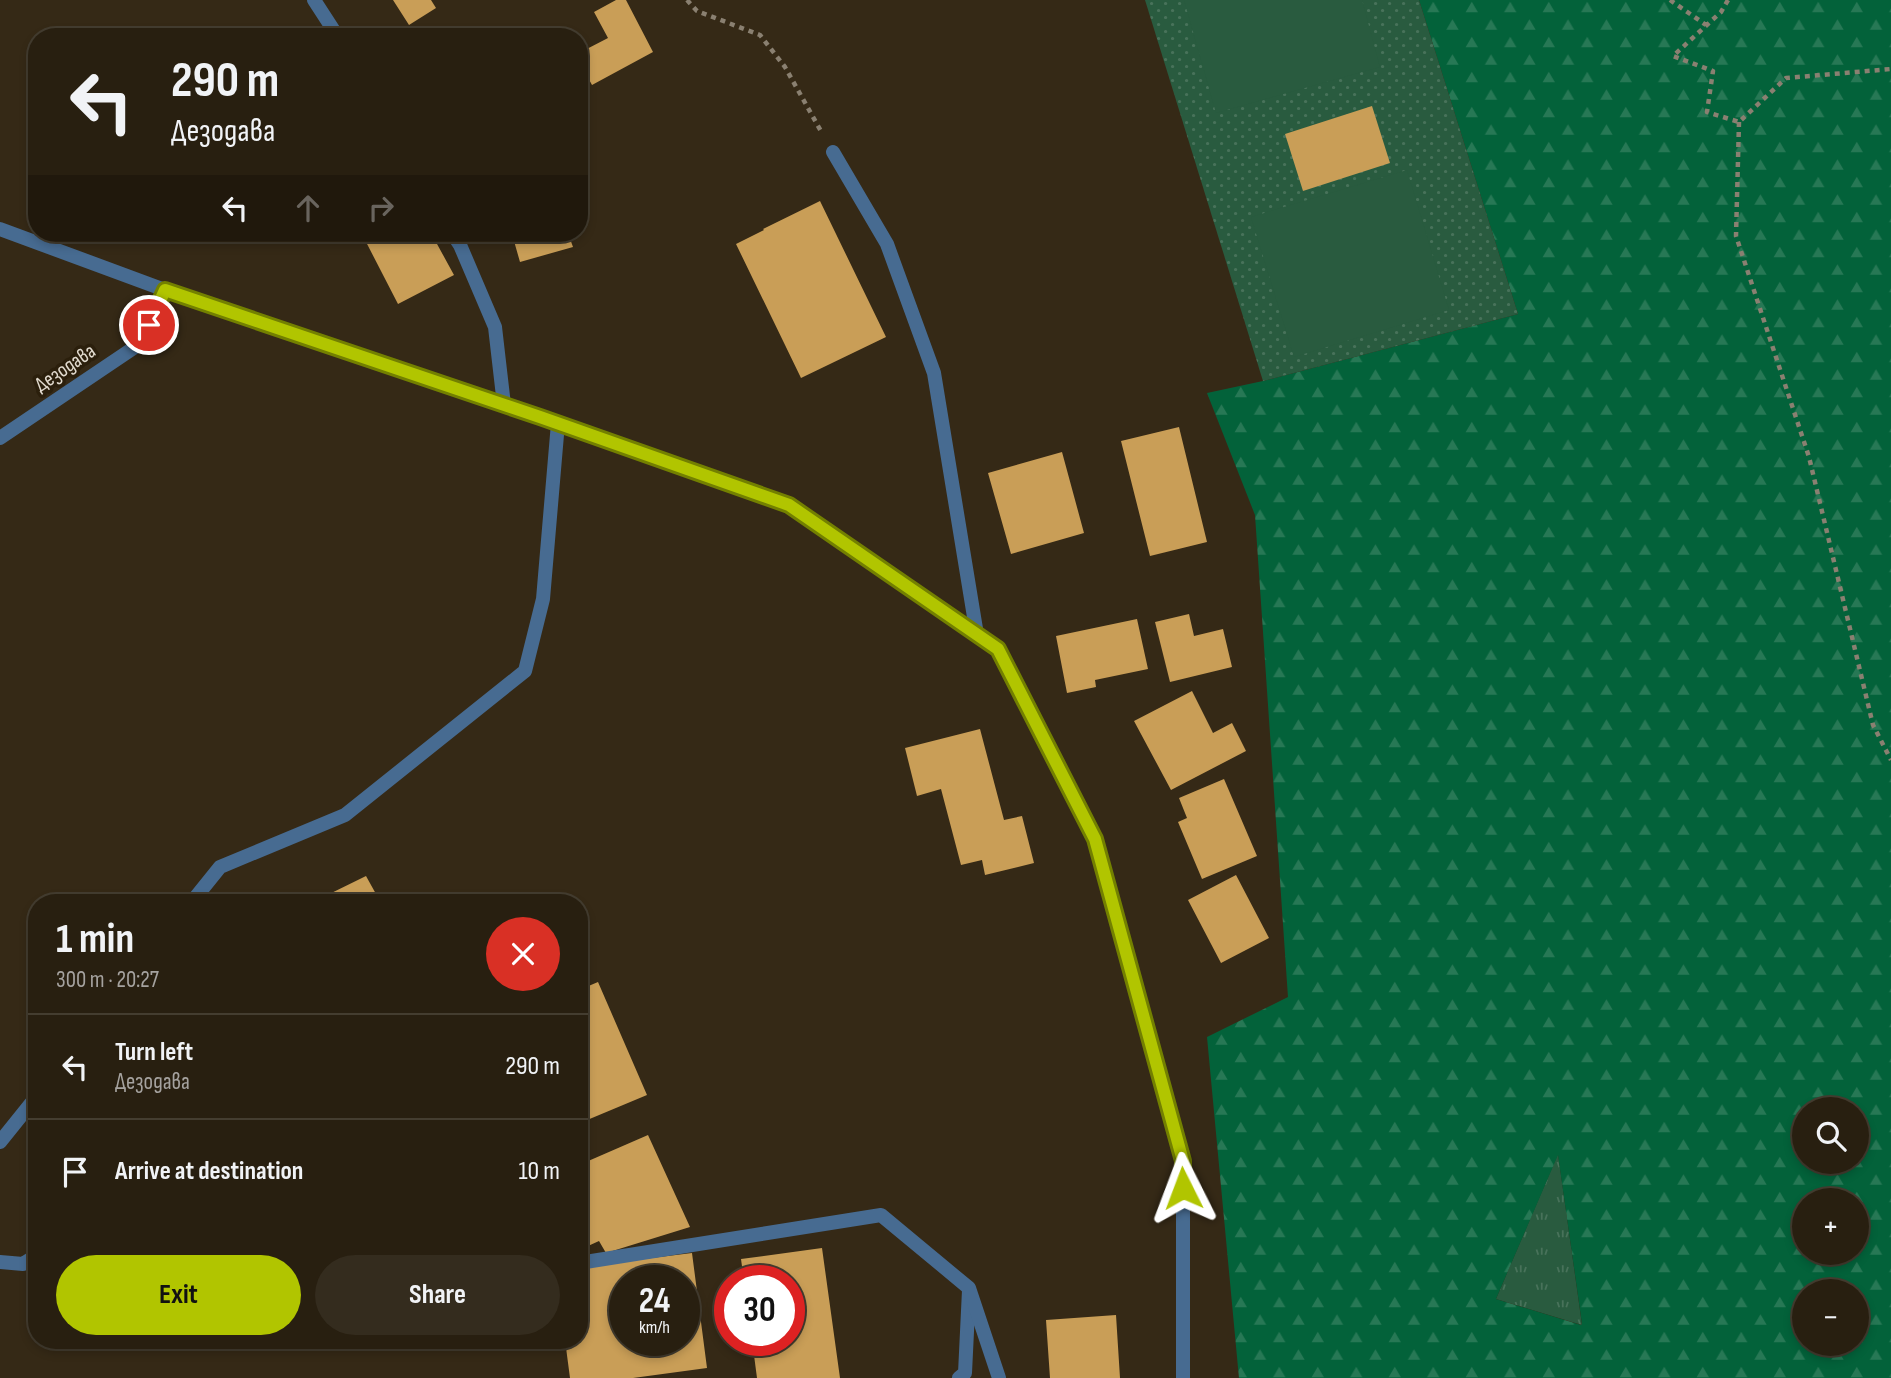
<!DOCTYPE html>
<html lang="en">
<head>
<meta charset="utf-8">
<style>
  :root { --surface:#281f10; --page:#342c1e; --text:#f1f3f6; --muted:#a5a29f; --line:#443d30; --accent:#b1c500 }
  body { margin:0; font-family:"Sofia Sans Condensed",sans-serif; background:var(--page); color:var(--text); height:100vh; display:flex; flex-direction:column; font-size:26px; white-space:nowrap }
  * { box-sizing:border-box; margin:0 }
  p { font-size:23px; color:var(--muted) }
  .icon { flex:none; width:38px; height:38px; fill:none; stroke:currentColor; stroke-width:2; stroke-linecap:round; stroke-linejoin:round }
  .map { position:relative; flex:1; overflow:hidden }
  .side { position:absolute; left:28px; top:894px; width:560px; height:455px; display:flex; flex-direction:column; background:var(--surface); border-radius:28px; box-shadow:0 4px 10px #0003,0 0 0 2px var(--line) }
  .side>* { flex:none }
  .top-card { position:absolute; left:28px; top:28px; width:560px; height:214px; border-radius:28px; box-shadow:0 4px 10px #0003,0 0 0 2px var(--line); background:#281f10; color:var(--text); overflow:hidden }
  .buttons { position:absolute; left:1792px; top:1097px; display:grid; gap:14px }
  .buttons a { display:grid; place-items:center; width:77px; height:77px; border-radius:50%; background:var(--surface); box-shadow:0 4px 10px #0003,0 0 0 2px var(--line); font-size:35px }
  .speed { position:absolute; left:609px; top:1265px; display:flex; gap:14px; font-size:35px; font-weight:700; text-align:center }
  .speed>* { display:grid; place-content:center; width:91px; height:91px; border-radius:50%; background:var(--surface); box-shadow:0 4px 10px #0003,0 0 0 2px var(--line); line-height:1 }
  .speed small { font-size:18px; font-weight:400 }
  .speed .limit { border:10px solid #d22; background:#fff; color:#111 }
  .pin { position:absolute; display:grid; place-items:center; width:60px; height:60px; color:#fff; margin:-30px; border:4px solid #fff; border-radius:50%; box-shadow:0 2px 7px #0007 }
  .me { position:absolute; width:77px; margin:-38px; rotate:357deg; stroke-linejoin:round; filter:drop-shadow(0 0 5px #0008) }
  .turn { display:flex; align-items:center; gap:24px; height:147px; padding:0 28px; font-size:32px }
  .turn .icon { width:91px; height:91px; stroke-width:2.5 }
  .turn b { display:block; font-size:49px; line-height:60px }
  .lanes { display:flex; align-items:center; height:66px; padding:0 28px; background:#0003; justify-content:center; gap:35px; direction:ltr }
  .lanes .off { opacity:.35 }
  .round { display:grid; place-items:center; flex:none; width:74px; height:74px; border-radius:37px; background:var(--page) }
  .head { display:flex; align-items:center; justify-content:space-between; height:119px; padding:0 28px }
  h1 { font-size:42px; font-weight:700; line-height:52px }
  .cta { display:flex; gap:14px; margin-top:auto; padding:14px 28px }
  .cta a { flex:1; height:80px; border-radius:42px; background:var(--accent); color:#111; font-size:28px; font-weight:700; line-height:80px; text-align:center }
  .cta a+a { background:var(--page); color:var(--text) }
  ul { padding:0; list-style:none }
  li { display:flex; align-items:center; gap:21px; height:105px; padding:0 28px; border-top:2px solid var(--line) }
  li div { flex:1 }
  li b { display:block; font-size:26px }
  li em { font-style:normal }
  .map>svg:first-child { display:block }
</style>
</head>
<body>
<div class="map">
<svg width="1891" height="1378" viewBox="0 0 1891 1378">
  <defs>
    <pattern id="grass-tufts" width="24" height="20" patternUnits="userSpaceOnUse" patternTransform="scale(1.75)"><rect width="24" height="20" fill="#295b3f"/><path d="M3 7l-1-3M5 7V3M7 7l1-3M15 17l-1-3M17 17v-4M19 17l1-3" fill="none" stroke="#48725a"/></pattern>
    <pattern id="forest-firs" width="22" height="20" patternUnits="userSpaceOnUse" patternTransform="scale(1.75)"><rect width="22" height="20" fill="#03623a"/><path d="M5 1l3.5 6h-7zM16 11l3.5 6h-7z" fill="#277855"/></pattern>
    <pattern id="park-dots" width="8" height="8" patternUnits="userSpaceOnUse" patternTransform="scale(1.75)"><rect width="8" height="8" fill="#295b3f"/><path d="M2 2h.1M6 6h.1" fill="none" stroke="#48725a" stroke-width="1.8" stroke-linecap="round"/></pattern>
  </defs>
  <rect width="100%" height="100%" fill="#352916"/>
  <path fill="url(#grass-tufts)" d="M1558 1154 1582 1325 1496 1299Z"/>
  <path fill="url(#forest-firs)" fill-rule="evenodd" d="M1419 0H1891V1378H1239L1207 1037 1288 997 1255 515 1207 393 1263 381 1518 314ZM1804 1110H1857V1162H1804ZM1558 1155 1582 1324 1581 1325 1496 1299ZM1804 1200H1857V1253H1804ZM1804 1292H1857V1344H1804Z"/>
  <path fill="url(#park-dots)" d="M1145 0H1419L1518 314 1263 381Z"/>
  <path fill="#295b3f" d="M1184 0H1362L1380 67 1216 113Z
    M1407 170 1449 310 1294 357 1251 217Z"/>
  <path fill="#c99e57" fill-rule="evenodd" d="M393 0H431L436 8 409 25Z
    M616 0H626L653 52 592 85 579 61V53L608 38 594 12Z
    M1372 106 1390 163 1303 191 1285 134Z
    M820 201 886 337 801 378 736 244 764 230 763 229Z
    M380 233H431L454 275 398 304 365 240Z
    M518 233H568L573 247 520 262 512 234Z
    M1179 427 1207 542 1150 556 1121 441Z
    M1062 452 1084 533 1011 554 988 473Z
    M1189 614 1194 636 1223 629 1232 667 1170 682 1155 622Z
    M1137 619 1148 669 1095 680 1096 687 1067 693 1056 636Z
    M1192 691 1213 733 1232 723 1246 751 1171 790 1134 721Z
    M980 729 1004 820 1022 816 1034 863 985 875 982 860 961 865 941 789 917 796 905 748Z
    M1224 779 1257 856 1202 879 1178 822 1187 818 1179 798Z
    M1236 875 1269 938 1221 963 1188 900Z
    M366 876 381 903H311Z
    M598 982 647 1095 580 1123 579 990Z
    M648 1135 690 1227 606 1253 599 1241 588 1246 579 1226V1190L587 1187 579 1165Z
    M822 1248 840 1378H757L752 1340H789V1281H744L741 1259Z
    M692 1253 707 1368 633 1378H570L565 1340H579V1267ZM625 1281H684V1340H625Z
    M1116 1315 1120 1378H1050L1046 1320Z"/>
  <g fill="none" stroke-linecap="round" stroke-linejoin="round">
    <path stroke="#8a8071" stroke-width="4.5" stroke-dasharray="5 5" stroke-linecap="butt" d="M687 0 697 11 760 35 785 67 822 133
      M1670 0 1706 25
      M1728 0 1721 12 1673 56 1713 71 1707 112 1739 122 1786 78 1891 69
      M1739 122 1736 236 1809 457 1873 725 1891 760"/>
    <path stroke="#476b91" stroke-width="14" d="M833 152 887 244 934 373 977 635
      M959 1378 965 1373 969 1290"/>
    <path stroke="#476b91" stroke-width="14" d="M314 0 338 37
      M0 229 165 290 558 423 789 505 998 649 1095 839 1183 1161V1378
      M452 233 460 245 495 327 504 405
      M0 438 141 343 165 290
      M191 903 220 867 345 815 525 671 543 599 558 423
      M0 1142 37 1096
      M0 1262 23 1264 37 1255
      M579 1263 881 1215 969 1288 999 1378"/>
  </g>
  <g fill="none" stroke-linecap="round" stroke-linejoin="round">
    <g stroke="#738000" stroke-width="18">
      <path id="route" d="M149 325 165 290 540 417 789 505 998 649 1095 839 1183 1161V1188"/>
    </g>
    <use href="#route" stroke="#b1c500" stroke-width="12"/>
  </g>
  <g text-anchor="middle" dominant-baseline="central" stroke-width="7" stroke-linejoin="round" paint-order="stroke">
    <g font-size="21" fill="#e2dbcf" stroke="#2b1f0c">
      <text transform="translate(65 368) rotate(-34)">Дезодава</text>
    </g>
  </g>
</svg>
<div class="buttons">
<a><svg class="icon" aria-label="search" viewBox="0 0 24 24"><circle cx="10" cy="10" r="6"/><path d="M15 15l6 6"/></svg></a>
<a>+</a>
<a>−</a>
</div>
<div class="speed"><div>24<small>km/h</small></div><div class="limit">30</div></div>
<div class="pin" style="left:149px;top:325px;background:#d93025"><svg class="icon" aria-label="arrive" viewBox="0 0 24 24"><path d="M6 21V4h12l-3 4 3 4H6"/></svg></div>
<svg class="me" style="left:1183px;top:1188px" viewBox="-20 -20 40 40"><path d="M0-17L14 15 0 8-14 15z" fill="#b1c500" stroke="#fff" stroke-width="4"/></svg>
<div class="top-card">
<div class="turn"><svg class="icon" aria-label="left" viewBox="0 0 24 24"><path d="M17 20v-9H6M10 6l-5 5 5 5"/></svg><div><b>290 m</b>Дезодава</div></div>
<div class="lanes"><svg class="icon" aria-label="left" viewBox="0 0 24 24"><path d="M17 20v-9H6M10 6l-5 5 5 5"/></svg><svg class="icon off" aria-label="ahead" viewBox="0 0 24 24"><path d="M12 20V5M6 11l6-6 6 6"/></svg><svg class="icon off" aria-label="right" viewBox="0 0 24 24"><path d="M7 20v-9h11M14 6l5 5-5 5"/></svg></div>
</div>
<section class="side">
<div class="head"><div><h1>1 min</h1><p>300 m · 20:27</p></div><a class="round" style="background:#d93025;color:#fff"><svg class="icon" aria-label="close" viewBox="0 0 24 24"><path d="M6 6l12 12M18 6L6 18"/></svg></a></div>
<ul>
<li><svg class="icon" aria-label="left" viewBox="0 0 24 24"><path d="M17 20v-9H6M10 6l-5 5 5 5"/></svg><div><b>Turn left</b><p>Дезодава</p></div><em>290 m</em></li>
<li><svg class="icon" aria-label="arrive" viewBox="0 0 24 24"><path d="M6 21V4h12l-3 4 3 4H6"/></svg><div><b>Arrive at destination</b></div><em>10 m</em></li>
</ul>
<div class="cta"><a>Exit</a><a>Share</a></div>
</section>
</div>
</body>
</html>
